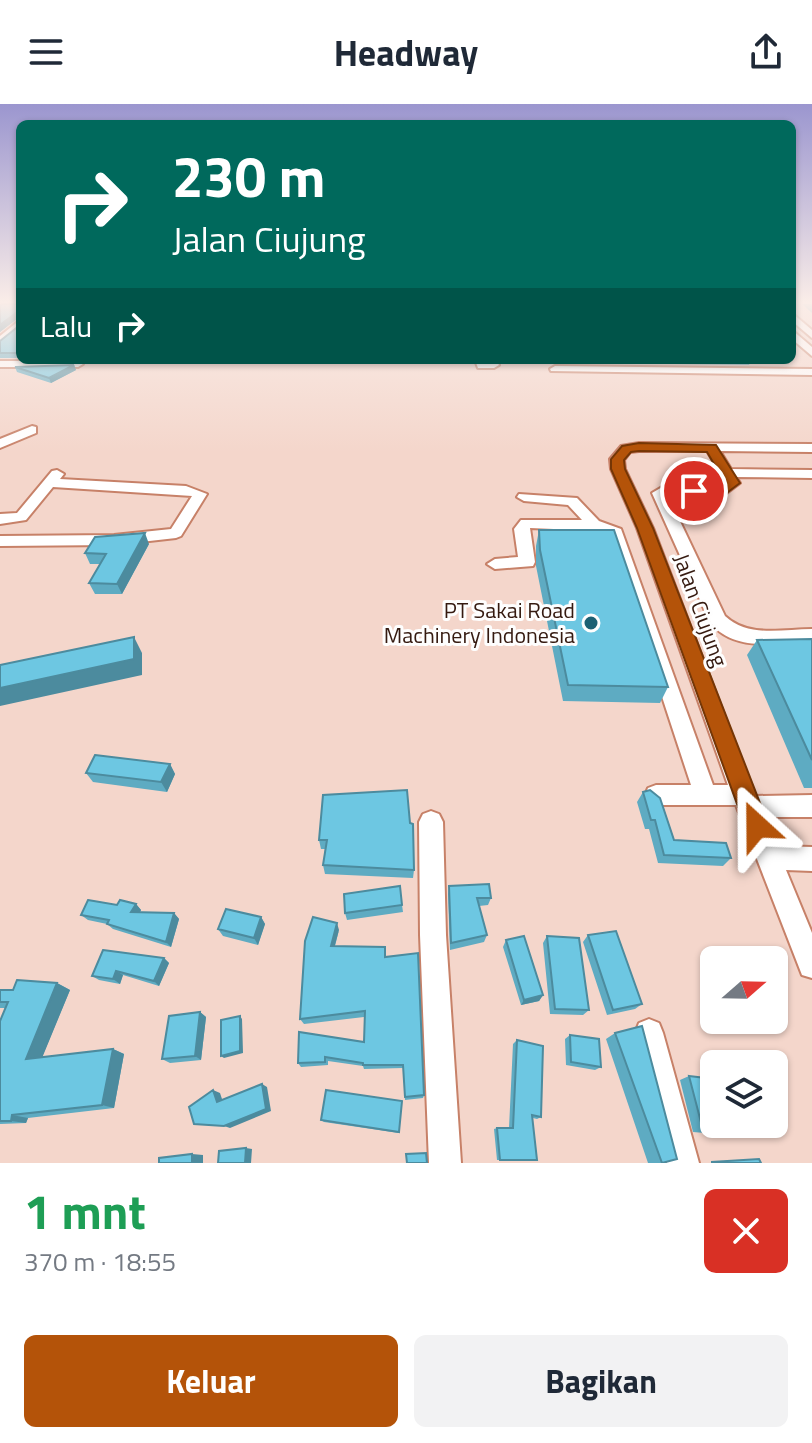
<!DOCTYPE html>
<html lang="id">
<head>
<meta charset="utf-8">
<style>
  :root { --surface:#fff; --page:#f2f2f3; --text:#1f2937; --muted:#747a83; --accent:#b45309 }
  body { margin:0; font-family:"Titillium Web",sans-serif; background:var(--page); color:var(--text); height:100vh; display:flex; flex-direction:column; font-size:30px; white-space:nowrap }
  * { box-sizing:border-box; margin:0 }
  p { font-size:26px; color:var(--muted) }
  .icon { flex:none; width:44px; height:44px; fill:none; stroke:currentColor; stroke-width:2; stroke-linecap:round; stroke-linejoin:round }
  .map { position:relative; height:1059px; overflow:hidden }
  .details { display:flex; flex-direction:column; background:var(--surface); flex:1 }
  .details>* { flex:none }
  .top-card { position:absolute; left:16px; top:16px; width:780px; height:244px; border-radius:12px; box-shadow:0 2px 6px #0004; background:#00695c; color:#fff; overflow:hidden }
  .needle { width:52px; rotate:70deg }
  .controls { position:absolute; left:700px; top:842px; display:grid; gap:16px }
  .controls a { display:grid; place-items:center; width:88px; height:88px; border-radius:12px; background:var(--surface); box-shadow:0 2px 6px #0004; font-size:40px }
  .pin { position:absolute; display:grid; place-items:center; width:68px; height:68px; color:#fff; margin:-34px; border:4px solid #fff; border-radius:50%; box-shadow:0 2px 8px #0007 }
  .me { position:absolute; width:88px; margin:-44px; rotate:336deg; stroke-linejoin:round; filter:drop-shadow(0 0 6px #0008) }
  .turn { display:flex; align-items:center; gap:28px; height:168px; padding:0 24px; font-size:36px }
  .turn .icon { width:104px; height:104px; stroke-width:2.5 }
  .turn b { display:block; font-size:56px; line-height:68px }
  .then { display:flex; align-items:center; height:76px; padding:0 24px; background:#0003; gap:16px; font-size:30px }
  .round { display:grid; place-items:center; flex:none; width:84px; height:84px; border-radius:12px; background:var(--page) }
  .head { display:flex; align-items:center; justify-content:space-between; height:136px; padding:0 24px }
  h1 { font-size:48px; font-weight:700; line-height:60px; color:#1e9e55 }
  .primary-button { display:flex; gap:16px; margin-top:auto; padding:16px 24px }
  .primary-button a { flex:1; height:92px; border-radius:12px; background:var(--accent); color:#fff; font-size:32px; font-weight:700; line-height:92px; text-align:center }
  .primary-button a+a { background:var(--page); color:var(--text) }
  header { display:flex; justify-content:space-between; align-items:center; height:104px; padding:0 24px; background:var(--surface); font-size:36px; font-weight:700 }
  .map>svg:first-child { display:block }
</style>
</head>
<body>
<header><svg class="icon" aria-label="menu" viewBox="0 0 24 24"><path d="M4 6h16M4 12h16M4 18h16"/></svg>Headway<svg class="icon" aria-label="share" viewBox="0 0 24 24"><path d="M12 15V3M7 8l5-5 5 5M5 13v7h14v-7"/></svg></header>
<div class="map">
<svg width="812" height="1059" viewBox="0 0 812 1059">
  <rect width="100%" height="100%" fill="#f4d6cb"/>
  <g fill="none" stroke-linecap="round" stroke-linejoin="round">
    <g stroke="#c78168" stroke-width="4">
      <path id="minor" d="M792 209 812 226V234L792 217Z
        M20 216V224L0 241V232Z
        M792 226 812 243V252L792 235Z
        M475 256 486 258V256H496L499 261 494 264H478Z
        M0 257H78L83 260 78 263H0Z
        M555 262 812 265V271L551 267 550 265Z
        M32 322 36 323V329L0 344V335Z
        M639 339 812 340V348L720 347 731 365 812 366V374L736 373 740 379 724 391 667 390 725 512C748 534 783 525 812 525V539C779 539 730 549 709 516L652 389 664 382 720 383 726 378 707 347H639L630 348 624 356 625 365 653 424 755 692 812 691V713H764L776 742 812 743V767L786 766 812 829V874L802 871 736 701H656L648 698 645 691 648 684 656 681H691L609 431 601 427 530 424 535 458 533 462 495 465 487 460 495 455 518 453 514 425 521 416H582L568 401 524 397 517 393 519 390 577 394 599 417 621 425 713 681H728L637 424 611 365 610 355 621 342Z
        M57 366 64 370 60 375 186 382 207 390 181 432 176 434 114 441 0 442V432L114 431 171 425 192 392 53 383 26 416 0 420V410L17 409 52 367Z
        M431 707 439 710 443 718 446 831 461 1059H429L420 831 419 718 423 710Z
        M649 915 659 919 663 929 699 1059H667L635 929 639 919Z"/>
    </g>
    <use href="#minor" fill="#fff" fill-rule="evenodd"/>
  </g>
  <path fill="#5eabc2" d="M20 200V254H0V237L20 221V214H18L0 228V202Z
    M802 200H812V209Z
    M671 256H751L749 261 674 260Z
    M74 261 76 266 51 279 17 268 15 263Z
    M539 426 668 583 660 599 563 597 536 462V442Z
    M149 440 122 490H95L89 479 100 460H90L85 449Z
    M812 535V684H804L747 551 757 536Z
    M170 660 175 670 167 688 93 678 86 669Z
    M643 688 674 736 731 754 723 762 658 759 649 725H645L637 698Z
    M323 691 414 766 413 774 325 770 323 761 325 745H321L319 736Z
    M449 782 491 794 488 801 479 802 487 831 484 838 450 846 448 790Z
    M136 800 141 806 140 808 174 809 179 815 171 843 113 825 107 820 88 816 81 811 117 801Z
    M402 801 403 808 347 816 345 809Z
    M261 813 265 820 258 841 223 832 218 825Z
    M339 826 335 842 386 853 424 991 423 994 405 996 403 964 364 965 363 962 328 957V961L301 963 298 959 364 938V913L304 920 300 915Z
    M588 831 642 900 635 905 607 911 583 838Z
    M547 832 589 906 583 911 550 910 543 839Z
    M506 836 543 891 539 897 521 901 503 843Z
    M164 854 169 859 159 882 123 871 120 880 99 876 92 872Z
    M57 879 70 886 42 953 113 945 124 950 114 1004 28 1014 26 1019 0 1020V917L5 904H0V886H13Z
    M200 908 206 913 201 956 170 959 162 955Z
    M615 929 662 1059H648L606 935Z
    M570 931 601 963 595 966 566 961 565 935Z
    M517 936 541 1013 537 1015 533 1014V1056H497L494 1025 497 1024H509L513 940Z
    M689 972 740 1029 728 1031 693 1028 680 976Z
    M402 997 399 1029 324 1018 321 1016Z"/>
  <path fill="#4c8b9e" d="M16 209 18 214 0 228V221Z
    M74 261 76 266 51 279 49 274Z
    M145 429 149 440 122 490 117 480Z
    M134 533 142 549V571L0 602V584Z
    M170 660 175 670 167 688 161 678Z
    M136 800 141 806 137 814 131 808Z
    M174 809 179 815 171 843 166 838Z
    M261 813 265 820 258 841 254 834Z
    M337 819 339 826 333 848 331 842Z
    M164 854 169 859 159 882 154 877Z
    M116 867 123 871 120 880 113 875Z
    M57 879 70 886 40 959 26 955Z
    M543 891 539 897 521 901 524 896Z
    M200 908 206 913 201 956 195 952Z
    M240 912 242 915 243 949 224 954 221 952Z
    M113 945 124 950 114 1004 102 1001Z
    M262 980 267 983 271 1007 230 1024 224 1022Z
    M213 986 220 989 224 1001 217 998Z
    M12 1011 28 1014 26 1019 11 1017Z
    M246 1044 252 1045 251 1059H245Z
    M192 1050 203 1051V1059H192Z"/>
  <path fill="#6dc7e2" stroke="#4c8b9e" stroke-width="2" d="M2 200H20V209H16L0 221V202Z
    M20 212V249H0V237L20 221Z
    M74 261 49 274 15 263Z
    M539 426H614L668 583 568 581 540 446Z
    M145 429 117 480 89 479 106 450 85 449 95 433Z
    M134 533V555L0 584V561Z
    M812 535V656L757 536Z
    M95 651 170 660 161 678 86 669Z
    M407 686 410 719 413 720 414 766 323 761 327 736H319L323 691Z
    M650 686 660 694 674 736 726 739 731 754 664 751 655 716H651L643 688Z
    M489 780 491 794H477L487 831 451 839 449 782Z
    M400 782 402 801 345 809 344 790Z
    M88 796 117 801 120 796 136 800 131 808 174 809 166 838 107 820 109 816 81 811Z
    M226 805 261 813 254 834 218 825Z
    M313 813 337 819 331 842 385 843V853L418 849 424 991 405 993 403 961H363V959L325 953V958L298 959 299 928 364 938 365 907 300 915 305 837Z
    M616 827 642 900 613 906 588 831Z
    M524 832 543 891 524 896 506 836Z
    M547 832 579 834 589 906 555 905Z
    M103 846 164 854 154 877 116 867 113 875 92 872Z
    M17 876 57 879 26 955 113 945 102 1001 12 1011 11 1017H0V917L8 898H0V886H13Z
    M200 908 195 952 162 955 169 912Z
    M240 912V947L221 952V916Z
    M642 922 677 1055 662 1059 615 929Z
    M570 931 599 935 601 963 571 958Z
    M517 936 543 942 541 1013 532 1011 537 1056H500L497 1024H513Z
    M689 972 714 975V1020H738L740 1029 703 1026Z
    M262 980 266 1005 224 1022 194 1020 189 1003 213 986 217 998Z
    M326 986 402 997 399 1028 321 1016Z
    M246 1044 245 1059H218L219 1047Z
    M426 1049 427 1059H407L406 1050Z
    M192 1050V1059H159V1054Z
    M759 1055 761 1059H712V1058Z"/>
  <linearGradient id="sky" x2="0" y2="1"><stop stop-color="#9b96cf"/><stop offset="0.57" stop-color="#faede8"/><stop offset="1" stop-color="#faede8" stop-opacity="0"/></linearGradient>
  <rect width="812" height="348" fill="url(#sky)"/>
  <path fill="#b45309" stroke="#753606" stroke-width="2" d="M639 339 716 341 740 379 724 391 689 390V384L721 382 725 379 707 348 639 347 631 348 624 356 625 365 653 424 769 722 765 730 757 733 749 730 745 722 637 424 611 365V355L622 342Z"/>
  <circle fill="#1c6073" stroke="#fefefe" stroke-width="3" cx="591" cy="519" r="8"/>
  <g text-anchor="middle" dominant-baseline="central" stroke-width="6" stroke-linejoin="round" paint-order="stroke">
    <g font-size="22" fill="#351a10" stroke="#fefefe" text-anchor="end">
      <text x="575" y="506">PT Sakai Road<tspan x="575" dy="25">Machinery Indonesia</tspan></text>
    </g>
    <g font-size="22" fill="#351a10" stroke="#fefefe">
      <text transform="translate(701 506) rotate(70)">Jalan Ciujung</text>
    </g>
  </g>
</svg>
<div class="controls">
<a><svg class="needle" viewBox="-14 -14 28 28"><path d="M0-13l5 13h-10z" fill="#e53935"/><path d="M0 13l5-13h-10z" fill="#747a83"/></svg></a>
<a><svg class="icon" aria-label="layers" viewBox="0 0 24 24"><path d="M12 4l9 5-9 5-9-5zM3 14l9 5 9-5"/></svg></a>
</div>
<div class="pin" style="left:694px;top:387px;background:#d93025"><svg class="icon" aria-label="arrive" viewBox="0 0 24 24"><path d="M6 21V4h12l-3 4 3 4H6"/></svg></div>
<svg class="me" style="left:757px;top:722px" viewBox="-20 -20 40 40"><path d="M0-17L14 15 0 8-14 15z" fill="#b45309" stroke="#fff" stroke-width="4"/></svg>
<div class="top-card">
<div class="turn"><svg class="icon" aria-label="right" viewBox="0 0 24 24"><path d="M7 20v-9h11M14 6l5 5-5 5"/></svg><div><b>230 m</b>Jalan Ciujung</div></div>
<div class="then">Lalu<svg class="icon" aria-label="right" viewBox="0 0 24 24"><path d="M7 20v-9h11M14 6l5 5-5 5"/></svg></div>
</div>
</div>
<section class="details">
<div class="head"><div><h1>1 mnt</h1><p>370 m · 18:55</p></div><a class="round" style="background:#d93025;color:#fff"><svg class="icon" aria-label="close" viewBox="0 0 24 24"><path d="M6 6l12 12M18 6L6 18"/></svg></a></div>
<div class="primary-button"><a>Keluar</a><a>Bagikan</a></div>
</section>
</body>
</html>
